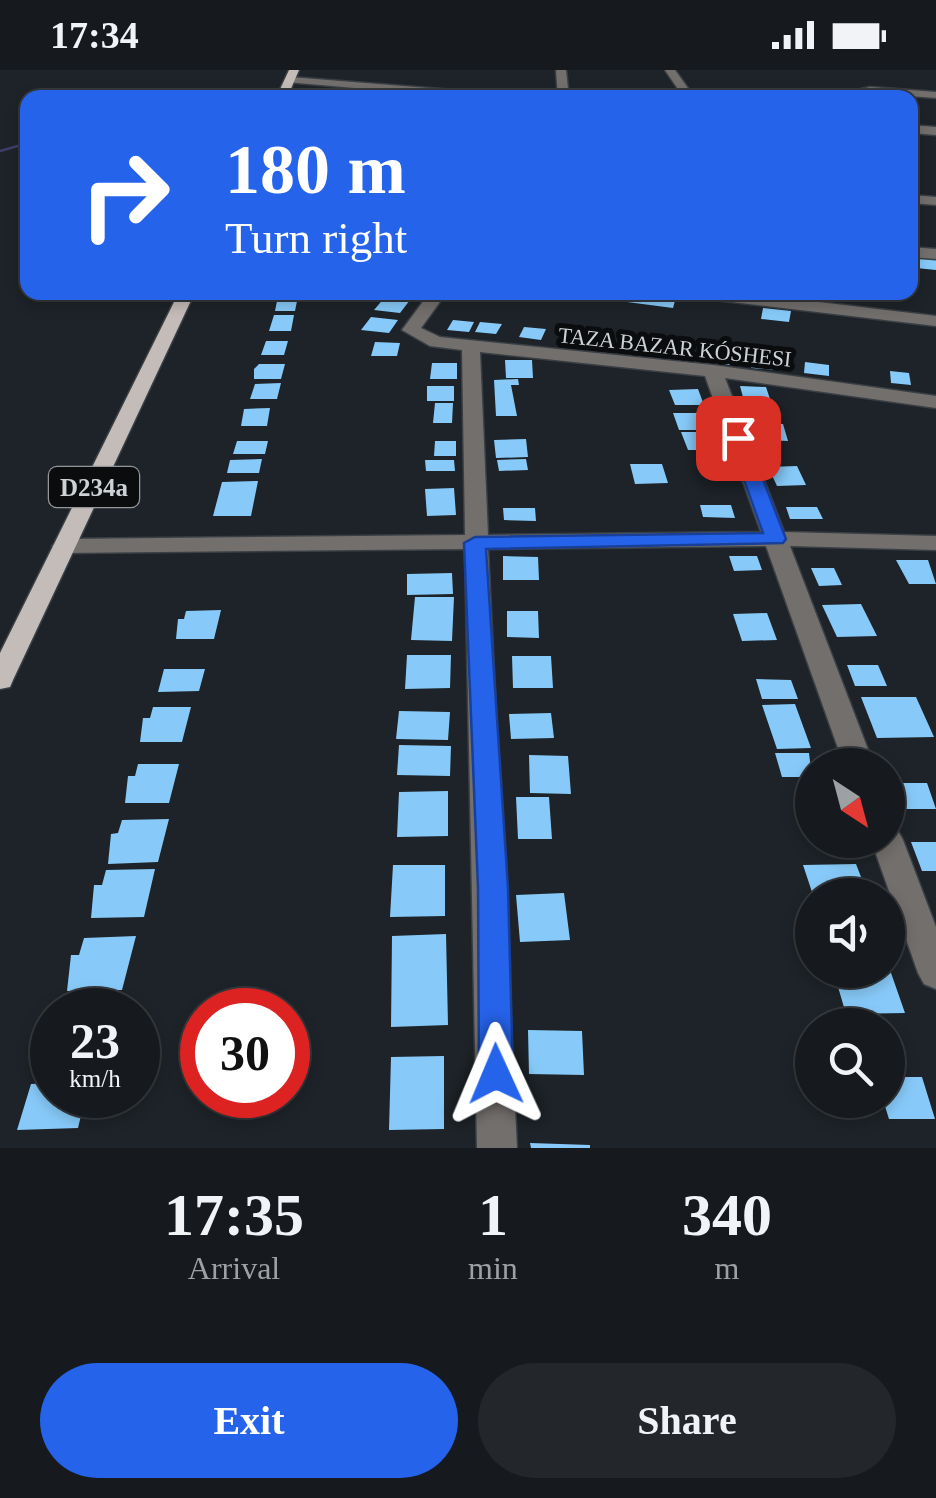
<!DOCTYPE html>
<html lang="en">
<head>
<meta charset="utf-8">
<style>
  :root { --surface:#161a1e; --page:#23272b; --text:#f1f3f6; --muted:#9ea1a4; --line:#35383c; --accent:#2563eb }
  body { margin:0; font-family:Georgia,serif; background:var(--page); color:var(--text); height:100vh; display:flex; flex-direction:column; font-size:38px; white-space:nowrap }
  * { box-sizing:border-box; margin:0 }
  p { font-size:32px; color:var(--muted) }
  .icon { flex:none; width:55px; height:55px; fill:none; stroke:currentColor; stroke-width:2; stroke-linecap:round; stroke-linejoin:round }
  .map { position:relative; height:1078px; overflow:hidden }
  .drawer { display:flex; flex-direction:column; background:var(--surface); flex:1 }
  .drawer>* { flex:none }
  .hud { position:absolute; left:20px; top:20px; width:898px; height:210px; border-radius:20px; box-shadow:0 5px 15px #0003,0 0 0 2px var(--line); background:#2563eb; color:#fff; overflow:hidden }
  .needle { width:65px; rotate:144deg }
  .buttons { position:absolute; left:795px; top:678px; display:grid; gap:20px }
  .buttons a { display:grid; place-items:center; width:110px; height:110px; border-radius:50%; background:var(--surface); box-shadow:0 5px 15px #0003,0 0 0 2px var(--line); font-size:50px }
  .speed { position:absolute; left:30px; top:918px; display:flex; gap:20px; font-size:50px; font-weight:700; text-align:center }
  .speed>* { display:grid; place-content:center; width:130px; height:130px; border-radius:50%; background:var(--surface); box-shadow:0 5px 15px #0003,0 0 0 2px var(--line); line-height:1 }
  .speed small { font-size:25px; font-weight:400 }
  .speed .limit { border:15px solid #d22; background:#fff; color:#111 }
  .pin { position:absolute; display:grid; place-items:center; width:85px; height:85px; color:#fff; margin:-42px; border-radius:20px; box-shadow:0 5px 15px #0006 }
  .me { position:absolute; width:110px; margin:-55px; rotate:359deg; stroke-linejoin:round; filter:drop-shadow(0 0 8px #0008) }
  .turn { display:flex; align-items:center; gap:35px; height:210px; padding:0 40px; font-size:45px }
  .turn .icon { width:130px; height:130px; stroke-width:2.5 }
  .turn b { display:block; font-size:70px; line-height:85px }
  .eta { display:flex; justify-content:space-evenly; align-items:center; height:170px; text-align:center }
  .eta b { font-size:60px; font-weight:600; line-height:70px }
  .primary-button { display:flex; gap:20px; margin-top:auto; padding:20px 40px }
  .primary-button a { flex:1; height:115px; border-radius:60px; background:var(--accent); color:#fff; font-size:40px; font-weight:600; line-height:115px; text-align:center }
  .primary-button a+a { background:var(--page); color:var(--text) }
  .status { display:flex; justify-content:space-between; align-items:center; height:70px; padding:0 50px; background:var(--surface); direction:ltr }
  .status svg { height:28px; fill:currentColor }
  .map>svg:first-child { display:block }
</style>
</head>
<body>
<div class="status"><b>17:34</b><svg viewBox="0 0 49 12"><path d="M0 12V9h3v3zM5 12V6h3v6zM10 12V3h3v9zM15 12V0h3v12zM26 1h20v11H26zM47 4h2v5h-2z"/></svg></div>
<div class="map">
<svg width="936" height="1078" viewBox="0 0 936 1078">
  <rect width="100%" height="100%" fill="#1d2328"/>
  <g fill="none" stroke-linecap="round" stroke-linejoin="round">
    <path stroke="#3e3f6a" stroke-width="2.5" d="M187 28 203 23
      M0 81 28 73"/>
  </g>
  <path fill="#87caf9" d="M913 187 936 189V200L916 198Z
    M631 222H633L676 227 673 238 627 232Z
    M278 226H298L295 241H275Z
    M385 227 410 230 400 243 374 240Z
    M763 238 791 241 789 252 761 249Z
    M274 245H294L291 261H269Z
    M371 247 398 250 389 263 361 260Z
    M453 250 474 252 469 262 447 260Z
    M480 252 502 254 496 264 475 262Z
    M524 257 546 259 541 270 519 267Z
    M570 261 591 263 586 276 565 274Z
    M266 271H288L284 285H261Z
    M636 271 658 274 655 285 632 282Z
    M375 272 400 273 397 286H371Z
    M668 276 691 279 688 289 665 287Z
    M710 281 733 284 731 295 708 292Z
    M751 289 777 292V300L751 298Z
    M505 290H532L533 308H506Z
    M805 292 829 295V306L804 303Z
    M432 293H457V309H430Z
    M259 294H285L281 309H254V299Z
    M890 301 909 303 911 315 891 313Z
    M518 309 519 315H511L517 346H496L494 310Z
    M281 313 277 329H250L255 314Z
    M427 316H454V331H427Z
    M740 316 766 317 771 332 744 331Z
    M698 319 704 335H675L669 320Z
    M435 333H453L452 353H433Z
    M270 338 267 356H241L244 339Z
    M673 343H703L710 360H679Z
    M755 354H783L788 371 760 370Z
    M681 362H713L719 380H688Z
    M526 369 528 387 496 388 494 370Z
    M237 371H268L265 384H233Z
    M435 371H456V386H434Z
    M262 389 259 403H227L230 390Z
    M526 389 528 400 499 401 497 390Z
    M425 390H454L455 401H426Z
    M630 394H662L668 413 635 414Z
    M797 396 806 415 777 416 768 397Z
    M258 411 251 446H213L222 412Z
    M454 418 456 445 427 446 425 419Z
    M700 435H731L735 448 703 447Z
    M786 437H817L823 449H790Z
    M503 438H535L536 451 504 450Z
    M503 486 538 487 539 510H503Z
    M729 486H757L762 500 734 501Z
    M896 490H928L936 514H909Z
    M811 498H834L842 515 819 516Z
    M452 503 453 524 407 525V504Z
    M415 527H454L452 571 411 570Z
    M861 534 877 566 837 567 822 535Z
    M221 540 214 569H176L178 549H184L186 541Z
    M507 541H538L539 568 507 567Z
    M767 543 777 570 742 571 733 544Z
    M407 585H451L450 618 405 619Z
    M512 586H551L553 618H513Z
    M847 595H878L887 616H855Z
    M164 599H205L199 621 158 622Z
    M756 609 791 610 798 629H762Z
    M861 627H916L934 667 877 668Z
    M795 634 811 678 777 679 762 635Z
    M153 637H191L182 672H140L143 648H150Z
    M399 641 450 642 448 670 396 669Z
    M551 643 554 668 511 669 509 644Z
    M399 675 451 676 450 706 397 705Z
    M775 683H809L812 707H782Z
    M529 685 568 686 571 724 530 723Z
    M138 694H179L169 733H125L128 706H135Z
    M892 713H927L936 739H901Z
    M448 721V766L397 767 399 722Z
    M516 727H549L552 769H518Z
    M169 749 158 792 108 794 111 764 118 763 122 750Z
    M911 772H936V801H922Z
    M856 794 868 825H813L803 795Z
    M393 795H445V846L390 847Z
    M155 799 144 847 91 848 94 815H102L106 800Z
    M564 823 570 870 520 872 516 825Z
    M446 864 448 955 391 957 392 866Z
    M136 866 122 920 67 921 71 885H79L84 868Z
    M833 900H890L905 943 846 944Z
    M528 960 582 961 584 1005 529 1004Z
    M444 986V1059L389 1060 391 987Z
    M888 1007H922L935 1049H889L883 1030H888Z
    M52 1013V1025H86L78 1058 17 1060 31 1014Z
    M530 1073 590 1075V1078H531Z"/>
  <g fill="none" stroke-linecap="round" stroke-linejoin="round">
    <g stroke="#393f44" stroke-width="3">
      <path id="minor" d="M556 0H566L569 28H558Z
        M665 0H675L695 28H684Z
        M290 7 516 25 521 28H469L286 12Z
        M870 17 936 22V28L870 23 856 28 857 20Z
        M910 55 936 57V65L910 63Z
        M910 125 936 127V135L910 133Z
        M910 177 936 179V189L910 187Z
        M430 222H447L421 258 440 267 713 295 936 326V338L725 308 784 462 936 466V480L790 476 874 695H844L766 476 488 479 517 1078H477L465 479 64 483 52 476 64 469 465 465 462 280 430 276 402 260ZM480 282 705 306 761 462 488 465Z
        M681 222H735L936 246V256L689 227Z
        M888 758 898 761 903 770 936 857V919L924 914 918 903 871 770H888Z"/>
    </g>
    <g stroke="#393f44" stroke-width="3">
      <path id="major" d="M289 0H299L287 28H276Z
        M179 222H195L13 610 10 617 0 619V583Z"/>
    </g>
    <use href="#minor" fill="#736f6d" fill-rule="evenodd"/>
    <use href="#major" fill="#c4bcb8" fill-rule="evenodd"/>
  </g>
  <path fill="#2563eb" stroke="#184099" stroke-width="2.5" d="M738 363 747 368 786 469 783 473 486 479 508 818 513 1004 508 1016 496 1020 484 1016 479 1004 478 818 464 473 475 467 763 463 729 368Z"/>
  <g text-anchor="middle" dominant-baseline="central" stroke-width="10" stroke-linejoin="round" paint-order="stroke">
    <g font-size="22" fill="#ced2d6" stroke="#0a0c0e">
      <text transform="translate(675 277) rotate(6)">TAZA BAZAR KÓSHESI</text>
    </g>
    <rect fill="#0a0c0e" stroke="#93979a" stroke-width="2.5" x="49" y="397" width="90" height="40" rx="8"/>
    <g font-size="25" font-weight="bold" fill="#ced2d6">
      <text x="94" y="417">D234a</text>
    </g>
  </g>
</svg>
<div class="buttons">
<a><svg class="needle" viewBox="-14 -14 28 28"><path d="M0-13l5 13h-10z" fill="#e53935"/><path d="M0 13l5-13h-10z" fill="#9ea1a4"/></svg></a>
<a><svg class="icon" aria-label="sound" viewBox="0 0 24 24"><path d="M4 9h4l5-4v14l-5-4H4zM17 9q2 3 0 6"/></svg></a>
<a><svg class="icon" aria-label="search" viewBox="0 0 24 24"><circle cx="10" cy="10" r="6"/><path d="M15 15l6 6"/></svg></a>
</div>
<div class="speed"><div>23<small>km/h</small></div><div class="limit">30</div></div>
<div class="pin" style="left:738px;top:368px;background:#d93025"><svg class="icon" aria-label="arrive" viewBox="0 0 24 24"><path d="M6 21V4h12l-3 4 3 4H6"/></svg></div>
<svg class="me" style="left:496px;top:1004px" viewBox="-20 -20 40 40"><path d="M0-17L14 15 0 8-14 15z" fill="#2563eb" stroke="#fff" stroke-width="4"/></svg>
<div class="hud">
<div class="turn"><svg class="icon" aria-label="right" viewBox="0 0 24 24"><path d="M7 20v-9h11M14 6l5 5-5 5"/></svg><div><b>180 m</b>Turn right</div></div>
</div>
</div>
<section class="drawer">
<div class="eta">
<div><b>17:35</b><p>Arrival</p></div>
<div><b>1</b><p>min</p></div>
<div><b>340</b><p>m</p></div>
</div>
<div class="primary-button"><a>Exit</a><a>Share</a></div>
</section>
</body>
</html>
